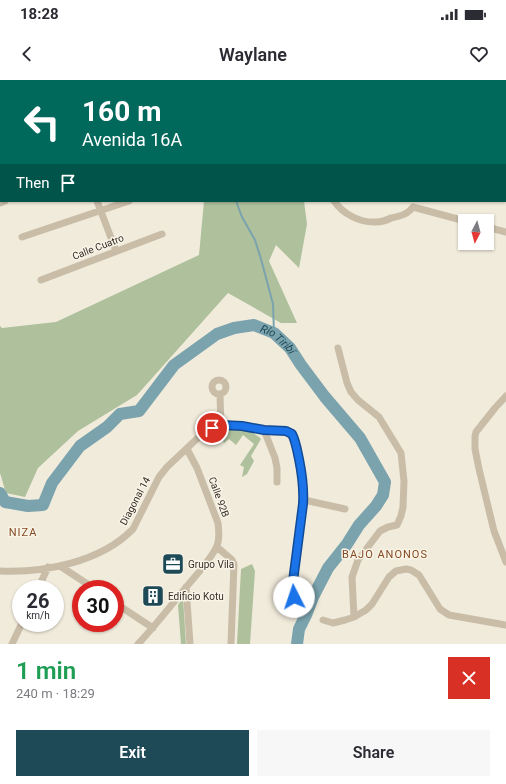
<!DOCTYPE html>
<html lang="en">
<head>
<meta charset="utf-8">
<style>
  :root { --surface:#fff; --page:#f7f7f7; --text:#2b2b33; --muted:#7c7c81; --accent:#1e4957 }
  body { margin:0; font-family:Roboto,sans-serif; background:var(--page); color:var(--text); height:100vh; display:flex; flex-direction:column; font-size:15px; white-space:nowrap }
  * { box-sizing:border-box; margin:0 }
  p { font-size:13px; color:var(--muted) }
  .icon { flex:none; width:22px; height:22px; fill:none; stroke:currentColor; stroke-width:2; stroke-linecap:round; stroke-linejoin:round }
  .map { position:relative; height:564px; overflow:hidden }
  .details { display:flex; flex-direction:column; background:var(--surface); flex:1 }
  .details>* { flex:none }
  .guide { position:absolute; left:0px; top:0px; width:506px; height:122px; box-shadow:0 1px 3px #0004; background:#00695c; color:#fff; overflow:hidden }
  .needle { width:26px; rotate:186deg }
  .fabs { position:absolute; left:458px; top:134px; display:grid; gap:8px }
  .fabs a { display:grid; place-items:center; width:36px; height:36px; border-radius:0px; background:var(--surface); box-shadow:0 1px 3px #0004; font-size:20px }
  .speed { position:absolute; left:12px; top:500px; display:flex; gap:8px; font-size:20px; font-weight:700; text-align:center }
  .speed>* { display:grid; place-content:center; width:52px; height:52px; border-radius:50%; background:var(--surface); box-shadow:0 1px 3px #0004; line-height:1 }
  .speed small { font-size:10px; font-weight:400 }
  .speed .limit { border:6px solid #d22; background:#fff; color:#111 }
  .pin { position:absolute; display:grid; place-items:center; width:34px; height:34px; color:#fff; margin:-17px; border:2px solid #fff; border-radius:50%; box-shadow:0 1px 4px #0007 }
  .me { position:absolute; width:44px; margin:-22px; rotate:356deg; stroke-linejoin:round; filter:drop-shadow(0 0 3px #0008) }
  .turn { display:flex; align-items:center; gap:14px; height:84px; padding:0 16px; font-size:18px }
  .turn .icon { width:52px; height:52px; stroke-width:2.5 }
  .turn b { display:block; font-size:28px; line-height:34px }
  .then { display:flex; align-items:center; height:38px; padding:0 16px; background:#0003; gap:8px; font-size:15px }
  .round { display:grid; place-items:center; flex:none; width:42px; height:42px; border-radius:0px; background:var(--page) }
  .summary { display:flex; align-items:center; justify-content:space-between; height:68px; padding:0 16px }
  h1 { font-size:24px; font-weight:600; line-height:30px; color:#1e9e55 }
  .primary-button { display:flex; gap:8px; margin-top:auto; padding:8px 16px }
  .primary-button a { flex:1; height:46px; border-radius:0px; background:var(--accent); color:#fff; font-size:16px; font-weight:600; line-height:46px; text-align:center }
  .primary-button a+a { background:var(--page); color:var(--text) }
  .status { display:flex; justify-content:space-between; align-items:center; height:28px; padding:0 20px; background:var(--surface); direction:ltr }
  .status svg { height:11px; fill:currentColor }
  header { display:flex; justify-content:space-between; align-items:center; height:52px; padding:0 16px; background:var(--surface); font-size:18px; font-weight:600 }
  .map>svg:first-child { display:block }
</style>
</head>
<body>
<div class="status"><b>18:28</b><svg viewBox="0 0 49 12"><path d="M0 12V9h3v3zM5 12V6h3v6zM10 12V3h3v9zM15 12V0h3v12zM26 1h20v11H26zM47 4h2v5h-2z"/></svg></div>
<header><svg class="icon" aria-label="back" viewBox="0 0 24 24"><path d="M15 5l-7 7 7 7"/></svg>Waylane<svg class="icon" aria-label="heart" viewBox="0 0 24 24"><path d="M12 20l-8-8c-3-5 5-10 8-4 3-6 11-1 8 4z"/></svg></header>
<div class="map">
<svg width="506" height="564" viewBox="0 0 506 564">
  <rect width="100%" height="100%" fill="#f1ebdb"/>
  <path fill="#aec09c" d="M204 121H304L307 144 299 188 276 165 269 181 297 243H281L228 213 137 315 78 351 38 388 25 417 6 413 0 393V246L2 248 56 242 199 175Z
    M231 349C244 350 251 350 261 359L251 376 254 381 247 394 242 397 244 387 240 385 254 364 243 355 236 365 229 359 224 363 217 351Z
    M252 484 255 491 250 564H237L241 489Z
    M183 518 186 564H181L178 525Z"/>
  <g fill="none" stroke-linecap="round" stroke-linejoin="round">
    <path stroke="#7ba3ae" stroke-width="2" d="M236 1V0
      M236 121 242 137 255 160 261 179 273 224 274 253"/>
    <path stroke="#7ba3ae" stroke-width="12" id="s1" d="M0 413 5 422 28 426 43 425 52 403 80 366 107 347 120 334 139 331 174 285 217 254 234 248 254 245 274 253 290 268 301 285 325 317 360 358 385 402 383 415 376 426 359 445 347 464 328 488 313 517 306 535 299 549 297 564"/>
    <path stroke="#c9bda8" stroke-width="7" d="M23 0V1
      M52 0V1
      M60 0 61 1
      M447 0V1
      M290 1V0
      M505 20H506
      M0 76H1
      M505 97H506
      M97 121 116 171
      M334 121C343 134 360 143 376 142 381 142 387 140 391 138 400 136 407 135 413 127
      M0 123 5 121
      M413 127 465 141
      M487 147 506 152
      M22 157 129 121
      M41 200 162 154
      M338 268 347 303 351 312 358 320 379 337 401 373 404 401 403 427 401 436 397 445 388 447 380 451 358 480 352 497 354 537
      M212 307a7 7 0 1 1 14 0a7 7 0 1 1-14 0Z
      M220 315 221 345
      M506 316 495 328 476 352 475 356V369L479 389 494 451 506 482
      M264 350 275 378 277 388V402
      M304 420 345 429
      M217 467 232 480 234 484 231 564
      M60 486 95 509
      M0 491C44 493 101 482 133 449L159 397 167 387 202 354 212 348 221 345 242 347 264 350 287 351 293 354C296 362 297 370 299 379 302 394 304 409 303 424L291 509 294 517 301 523
      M186 507 190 564
      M38 509 48 487
      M115 523 153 548
      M323 540 333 543 345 540 354 537 366 530 372 524 389 497 396 491 406 489 411 490 419 495 440 529 449 535 506 545
      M12 564 22 543
      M138 564C156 545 171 525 188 505 197 494 210 480 216 468 220 461 219 451 218 443L197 388 187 369"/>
  </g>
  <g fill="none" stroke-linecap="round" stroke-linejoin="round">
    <g stroke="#114b97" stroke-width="10">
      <path id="route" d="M212 348 221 345 242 346 264 350 286 351 292 354C296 362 297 370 299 379 302 394 304 409 303 424L292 509 294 517"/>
    </g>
    <use href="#route" stroke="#1a73e8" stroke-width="7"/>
  </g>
  <defs>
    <g id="office-square" transform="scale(1.15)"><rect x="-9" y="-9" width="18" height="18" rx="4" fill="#1e4957" stroke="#f9f4e8"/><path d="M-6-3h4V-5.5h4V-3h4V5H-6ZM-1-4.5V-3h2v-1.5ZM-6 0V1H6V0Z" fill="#fff"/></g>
    <g id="building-square" transform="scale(1.15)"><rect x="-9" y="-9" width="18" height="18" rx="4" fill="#1e4957" stroke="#f9f4e8"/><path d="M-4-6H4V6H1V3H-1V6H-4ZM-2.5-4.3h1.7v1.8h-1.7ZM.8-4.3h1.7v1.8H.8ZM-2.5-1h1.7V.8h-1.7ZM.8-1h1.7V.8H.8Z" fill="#fff"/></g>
  </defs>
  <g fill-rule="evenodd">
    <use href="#office-square" x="173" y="484"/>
    <use href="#building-square" x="153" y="516"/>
  </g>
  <g text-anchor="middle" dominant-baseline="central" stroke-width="3" stroke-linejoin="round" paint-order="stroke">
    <g font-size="10" fill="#362f28" stroke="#f9f4e8">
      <text transform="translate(98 167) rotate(-21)">Calle Cuatro</text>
      <text transform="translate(219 417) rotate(70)">Calle 92B</text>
      <text transform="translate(135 421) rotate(-62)">Diagonal 14</text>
    </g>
    <g font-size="10" fill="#362f28" stroke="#f9f4e8" text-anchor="start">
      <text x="188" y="484">Grupo Vila</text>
      <text x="168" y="516">Edificio Kotu</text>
    </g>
    <g font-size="11" font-style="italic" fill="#1e4957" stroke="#f9f4e8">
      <text stroke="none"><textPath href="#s1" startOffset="367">Río Tiribí</textPath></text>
    </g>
    <g font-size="11" letter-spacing="1" fill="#844a22" stroke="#f9f4e8">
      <text x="23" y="452">NIZA</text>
      <text x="385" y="474">BAJO ANONOS</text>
    </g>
  </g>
</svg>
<div class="fabs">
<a><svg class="needle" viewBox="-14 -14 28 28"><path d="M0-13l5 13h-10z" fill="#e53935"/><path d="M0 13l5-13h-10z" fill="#7c7c81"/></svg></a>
</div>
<div class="speed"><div>26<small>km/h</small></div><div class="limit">30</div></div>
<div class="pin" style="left:212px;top:348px;background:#d93025"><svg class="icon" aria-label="arrive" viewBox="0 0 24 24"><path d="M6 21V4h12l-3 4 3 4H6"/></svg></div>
<svg class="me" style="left:294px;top:517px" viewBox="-20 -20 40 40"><circle r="19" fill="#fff"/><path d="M0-13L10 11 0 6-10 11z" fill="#1a73e8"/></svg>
<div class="guide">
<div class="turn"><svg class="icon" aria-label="left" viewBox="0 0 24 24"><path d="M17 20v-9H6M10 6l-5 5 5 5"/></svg><div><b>160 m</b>Avenida 16A</div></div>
<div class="then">Then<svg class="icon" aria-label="arrive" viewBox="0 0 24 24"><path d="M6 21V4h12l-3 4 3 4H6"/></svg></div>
</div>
</div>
<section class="details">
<div class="summary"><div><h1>1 min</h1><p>240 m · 18:29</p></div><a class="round" style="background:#d93025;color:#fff"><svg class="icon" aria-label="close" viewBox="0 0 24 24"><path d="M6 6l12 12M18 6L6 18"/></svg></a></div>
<div class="primary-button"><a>Exit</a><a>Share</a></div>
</section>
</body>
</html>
